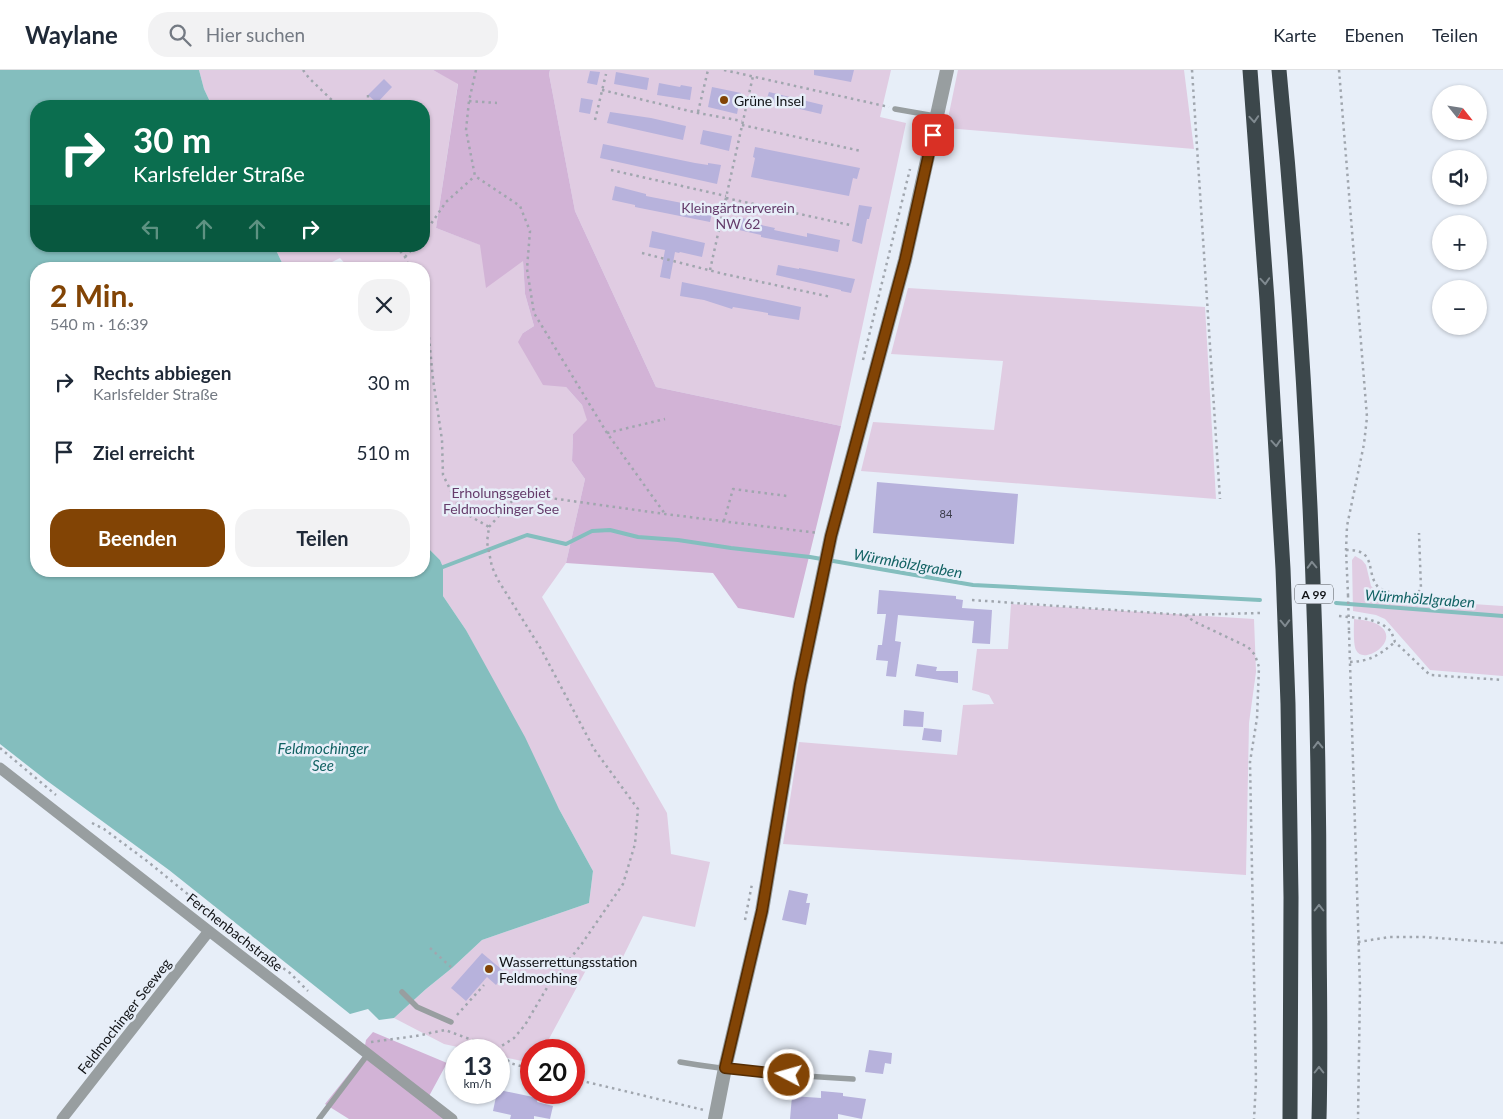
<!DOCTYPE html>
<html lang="de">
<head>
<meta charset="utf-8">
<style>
  :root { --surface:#fff; --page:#f2f2f3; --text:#1f2937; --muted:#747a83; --line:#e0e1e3; --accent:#824405 }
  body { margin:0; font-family:Lato,sans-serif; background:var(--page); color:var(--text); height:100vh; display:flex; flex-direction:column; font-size:19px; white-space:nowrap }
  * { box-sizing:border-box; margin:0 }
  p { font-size:16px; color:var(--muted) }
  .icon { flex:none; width:28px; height:28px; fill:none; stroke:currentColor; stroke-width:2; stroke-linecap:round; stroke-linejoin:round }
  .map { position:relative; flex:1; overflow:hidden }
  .sheet { position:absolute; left:30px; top:192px; width:400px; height:315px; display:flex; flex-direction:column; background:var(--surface); border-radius:20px; box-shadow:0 1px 4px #0004 }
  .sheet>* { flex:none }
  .banner { position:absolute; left:30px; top:30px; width:400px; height:152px; border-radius:20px; box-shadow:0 1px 4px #0004; background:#0b6e4f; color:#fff; overflow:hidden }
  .needle { width:32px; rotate:120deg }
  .controls { position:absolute; left:1432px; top:15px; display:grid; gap:10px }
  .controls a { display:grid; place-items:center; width:55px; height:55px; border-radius:50%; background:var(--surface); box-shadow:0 1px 4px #0004; font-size:25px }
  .speed { position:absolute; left:445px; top:969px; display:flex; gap:10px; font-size:25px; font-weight:700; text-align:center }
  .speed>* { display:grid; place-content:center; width:65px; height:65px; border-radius:50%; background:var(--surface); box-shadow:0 1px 4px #0004; line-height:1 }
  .speed small { font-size:12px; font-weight:400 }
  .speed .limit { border:8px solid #d22; background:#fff; color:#111 }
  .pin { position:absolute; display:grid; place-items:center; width:42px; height:42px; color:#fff; margin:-21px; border-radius:10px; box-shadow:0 2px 8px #0006 }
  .me { position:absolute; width:55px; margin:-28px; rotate:276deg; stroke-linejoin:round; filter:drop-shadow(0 0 4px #0008) }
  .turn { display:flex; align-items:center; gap:18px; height:105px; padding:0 20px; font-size:22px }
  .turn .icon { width:65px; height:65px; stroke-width:2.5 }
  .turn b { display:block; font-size:35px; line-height:42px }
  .lanes { display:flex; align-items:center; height:48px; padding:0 20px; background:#0003; justify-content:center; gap:25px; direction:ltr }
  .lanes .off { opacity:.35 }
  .round { display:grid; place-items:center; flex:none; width:52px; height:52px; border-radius:20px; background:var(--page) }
  .headline { display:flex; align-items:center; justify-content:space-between; height:85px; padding:0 20px }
  h1 { font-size:30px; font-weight:700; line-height:38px; color:var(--accent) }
  .button { display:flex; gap:10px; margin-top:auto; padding:10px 20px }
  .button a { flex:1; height:58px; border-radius:20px; background:var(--accent); color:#fff; font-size:20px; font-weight:700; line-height:58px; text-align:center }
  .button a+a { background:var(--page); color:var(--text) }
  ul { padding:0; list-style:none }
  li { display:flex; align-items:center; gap:15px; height:70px; padding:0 20px }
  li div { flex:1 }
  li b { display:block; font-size:19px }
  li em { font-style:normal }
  header { display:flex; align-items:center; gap:30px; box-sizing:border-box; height:70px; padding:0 25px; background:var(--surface); border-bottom:1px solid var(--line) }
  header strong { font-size:24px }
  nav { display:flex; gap:28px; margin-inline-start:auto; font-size:18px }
  .search { width:350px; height:45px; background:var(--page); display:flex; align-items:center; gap:12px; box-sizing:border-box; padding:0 18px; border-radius:20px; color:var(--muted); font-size:19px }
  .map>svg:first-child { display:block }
</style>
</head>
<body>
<header>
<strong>Waylane</strong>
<div class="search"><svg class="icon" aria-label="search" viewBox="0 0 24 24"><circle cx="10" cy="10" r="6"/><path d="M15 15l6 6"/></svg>Hier suchen</div>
<nav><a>Karte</a><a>Ebenen</a><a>Teilen</a></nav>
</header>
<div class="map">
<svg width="1503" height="1049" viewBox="0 0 1503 1049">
  <rect width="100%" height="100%" fill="#e7eef8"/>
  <path fill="#e0cce2" d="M199 0H433L458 13 436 158 523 191 525 224 534 256 523 263 566 317 582 335 588 350 573 364 572 391 585 409 566 493 542 527 667 743 671 784 710 792 695 857 643 846 621 891 592 889 543 980H531V993L499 986V980H471L444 974 394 948 426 919 452 898 482 870 589 833 593 801 559 739 466 560 443 526V497L440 490 429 479 424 468V199H350L340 188 318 199H285L274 176H424V36H212L204 19Z
    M550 0H891L880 47 906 53 841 356 656 317 575 141 549 4Z
    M958 0H1184L1194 79 946 58Z
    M908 218 1205 237 1216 429 861 401 873 352 994 360 1003 291 891 284Z
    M1355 486 1362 490 1366 495 1371 516 1380 524 1393 530 1427 531 1503 536V606L1430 600 1385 549 1376 545 1353 541 1352 490Z
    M1011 534 1254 549 1256 602 1249 653 1246 805 783 774 799 672 957 685 963 635 994 634 989 625 972 620 977 579H1008Z
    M1354 549C1362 550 1374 551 1380 556 1401 571 1363 596 1356 580 1353 574 1354 556 1354 549Z"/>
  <path fill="#d2b3d6" d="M433 0H550L549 4 575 141 656 317 841 356 794 548 738 538 713 503 566 493 585 409 572 391 573 364 587 350 582 335 566 317 543 315 518 272 523 263 534 256 525 224 523 191 486 218 480 175 436 158 458 14Z
    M373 962 447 993 428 1028 454 1049H349L325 1034 363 986 366 970Z"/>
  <path fill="#84bebe" d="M0 0H199L204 19 212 36H36V176H274L285 199H36V501H424V468L429 479 440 490 443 497V526L466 560 525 667 559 739 593 801 589 833 482 870 452 898 426 919 394 948 379 950 368 939 350 944 169 800 46 710 0 674Z"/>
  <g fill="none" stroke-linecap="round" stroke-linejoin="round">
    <path stroke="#84bebe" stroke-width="4" d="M443 497 527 465 566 474 592 461 610 460 638 467 678 470 731 478 810 487 973 515 1260 530
      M1336 533 1503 546"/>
  </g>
  <path fill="#b7b2dc" d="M814 0H854L851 12 814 5Z
    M590 1 600 2 597 15 587 13Z
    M616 2 649 8 647 20 614 14Z
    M384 9 392 17 377 33 368 25Z
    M659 13 680 17 681 15 692 17 690 30 657 25Z
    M712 17 741 23 737 44 708 37Z
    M769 22 823 35 821 44 766 31Z
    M581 28 593 30 590 44 579 42Z
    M610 42 651 48 686 56 683 70 607 53Z
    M703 60 732 66 729 81 700 74Z
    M603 74 695 93 708 95V93L721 95 717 114 600 88Z
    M755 77 860 98 857 109 853 108 849 126 751 107 755 88 753 87Z
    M615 116 646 124V126L713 139 710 152 635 137V135L612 130Z
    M859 135 872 137 869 149H867L862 174 852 171Z
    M741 148 753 150 752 153 775 158 774 160 807 167V163L840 170 838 182 761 167V165L739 160Z
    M652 161 705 173 702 187 680 182 679 183 675 182 670 209 660 207 665 180 649 177Z
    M778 195 799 199V198L855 209 851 223 841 221V220L776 205Z
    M682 212 801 237 799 250 768 245V243L733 237 732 239 704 230 680 226Z
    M877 412 1018 424 1014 474 873 463Z
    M879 520 956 526V529L963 530 962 538 992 540 990 574 972 573 974 551 898 545 895 571 901 572 896 607 886 606 888 591 876 590 878 575H882L886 544H877Z
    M917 594 937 597 936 601H958V613L915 606Z
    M904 640 924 642 923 657 903 656Z
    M924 658 942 660 941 672 922 670Z
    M789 820 808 824 806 833H810L806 855 782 850Z
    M482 883 506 903 496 915 487 907 466 931 451 918Z
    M869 980 892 983 891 994 885 993 883 1004 865 1002Z
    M499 1020 538 1028 537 1032 553 1036 550 1049 534 1046V1049H510L511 1045 493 1041 497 1022H499Z
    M821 1021 843 1023V1026L866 1029 862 1049 838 1044V1049H790L792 1026 821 1028Z"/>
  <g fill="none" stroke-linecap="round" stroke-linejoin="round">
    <path stroke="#a0a6ae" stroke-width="2.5" stroke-dasharray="2.5 4" stroke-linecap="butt" d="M303 0 309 8 338 36
      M476 0 469 31 466 60 475 106 520 136 530 161 527 199 534 243 607 363 665 444
      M724 0 889 37
      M1192 0 1220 429
      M1339 0 1367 347 1364 374 1347 456 1346 480 1348 525
      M602 20 698 43 742 51
      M368 25V36
      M469 31 497 33
      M698 42 708 0
      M595 50 606 4
      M742 55 861 81
      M611 100 726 126
      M726 128 850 155
      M424 164 446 132 475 106
      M396 176 405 187 410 199
      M642 183 724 204 831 227
      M405 187 415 176
      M710 200 753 6
      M863 290 910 99
      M607 363 665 349
      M724 451 733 419 787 426
      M489 457 513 430 543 427 665 444 818 463
      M1346 480C1378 479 1365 502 1378 517 1383 522 1410 528 1416 524 1417 524 1421 519 1421 519L1419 463
      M972 530 1185 545 1261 543
      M1185 545 1195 552 1248 577 1255 585 1259 597 1257 648 1250 692 1256 1012 1254 1049
      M1339 546 1368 549 1382 554 1391 561 1395 572 1430 605 1503 610
      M1349 561 1360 918 1358 1049
      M1350 592C1371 591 1379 585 1395 572
      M0 678 56 725
      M92 753 104 759 147 791 244 870 290 903 308 921
      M745 850 752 814
      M1358 872 1390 867H1424L1503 873
      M430 878 452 898
      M457 945 484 915
      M371 972 416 966 445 960 497 979 514 968 525 955 548 916 581 875 623 814 635 774 638 739 594 679 541 579 498 510 492 497 487 472 489 457 461 441 443 405 442 370 433 309 427 247 424 237
      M499 980 510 993 531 999
      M574 1009 704 1040"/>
    <path stroke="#989ea0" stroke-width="5.5" d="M895 39 935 46
      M402 922 417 937 451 952
      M680 992C737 1002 795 1006 853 1009
      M319 1049 368 984"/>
    <path stroke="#989ea0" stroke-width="11" d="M0 698 209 861 452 1049
      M62 1049 209 861"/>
    <path stroke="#989ea0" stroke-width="14" d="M715 1049 725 998 762 841 800 614 831 466 905 190 947 0"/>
    <path stroke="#3c474b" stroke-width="15" d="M1250 0 1267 230 1283 499 1288 634 1291 827 1290 1049
      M1279 0C1306 278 1319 558 1319 838 1319 908 1321 979 1319 1049"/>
    <path stroke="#a0a6ae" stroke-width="2.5" stroke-dasharray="2.5 4" stroke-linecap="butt" d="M1348 525 1349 561"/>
  </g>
  <defs><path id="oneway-chevron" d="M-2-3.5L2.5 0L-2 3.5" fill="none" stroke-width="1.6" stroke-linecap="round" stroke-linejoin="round" transform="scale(1.25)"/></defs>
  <g stroke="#808a90">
    <use href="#oneway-chevron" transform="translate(1254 49) rotate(86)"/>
    <use href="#oneway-chevron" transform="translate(1265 211) rotate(86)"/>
    <use href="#oneway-chevron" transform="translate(1276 373) rotate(86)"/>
    <use href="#oneway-chevron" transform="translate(1312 495) rotate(-92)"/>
    <use href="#oneway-chevron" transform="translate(1285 553) rotate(88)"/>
    <use href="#oneway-chevron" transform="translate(1318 675) rotate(-91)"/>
    <use href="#oneway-chevron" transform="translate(1319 838) rotate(-90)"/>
    <use href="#oneway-chevron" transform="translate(1319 1000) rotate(-90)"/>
  </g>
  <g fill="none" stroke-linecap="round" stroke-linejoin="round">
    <g stroke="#542c03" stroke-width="12">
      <path id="route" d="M789 1005 725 998 762 841 800 614 831 466 905 190 933 65"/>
    </g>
    <use href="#route" stroke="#824405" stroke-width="9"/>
  </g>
  <g fill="#824405" stroke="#e7eef8" stroke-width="2">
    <circle cx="724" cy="30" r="5"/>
    <circle cx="489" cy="899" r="5"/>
  </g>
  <g text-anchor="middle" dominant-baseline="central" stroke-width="5" stroke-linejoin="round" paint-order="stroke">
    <g font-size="11" fill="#3a3b48">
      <text x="946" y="443">84</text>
    </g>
    <rect fill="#e7eef8" stroke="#51555a" stroke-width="1" x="1295" y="514.5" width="38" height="19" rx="4"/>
    <g font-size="12" font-weight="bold" fill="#111316">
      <text x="1314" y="524">A 99</text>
    </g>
    <g font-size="14" fill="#111316" stroke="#e7eef8" text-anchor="start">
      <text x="734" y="30">Grüne Insel</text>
      <text x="499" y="891">Wasserrettungsstation<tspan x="499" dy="16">Feldmoching</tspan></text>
    </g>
    <g font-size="14" fill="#653c6b" stroke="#e7eef8">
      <text x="738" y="137">Kleingärtnerverein<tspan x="738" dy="16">NW 62</tspan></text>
      <text x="501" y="422">Erholungsgebiet<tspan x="501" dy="16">Feldmochinger See</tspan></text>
    </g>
    <g font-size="14" fill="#111316" stroke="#e7eef8">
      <text transform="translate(235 862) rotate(38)">Ferchenbachstraße</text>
      <text transform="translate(124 946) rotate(-52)">Feldmochinger Seeweg</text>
    </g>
    <g font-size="15" font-style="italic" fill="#126263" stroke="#e7eef8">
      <text transform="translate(908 493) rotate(10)">Würmhölzlgraben</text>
      <text transform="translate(1420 528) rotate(4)">Würmhölzlgraben</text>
      <text x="323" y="678">Feldmochinger<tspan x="323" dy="17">See</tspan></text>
    </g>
  </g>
</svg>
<div class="controls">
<a><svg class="needle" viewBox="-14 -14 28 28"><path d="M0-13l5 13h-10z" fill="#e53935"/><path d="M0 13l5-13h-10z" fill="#747a83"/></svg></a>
<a><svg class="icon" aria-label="sound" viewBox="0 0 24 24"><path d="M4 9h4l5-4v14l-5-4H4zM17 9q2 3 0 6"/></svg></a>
<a>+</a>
<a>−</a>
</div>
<div class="speed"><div>13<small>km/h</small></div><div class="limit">20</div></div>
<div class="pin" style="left:933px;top:65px;background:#d93025"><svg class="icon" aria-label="arrive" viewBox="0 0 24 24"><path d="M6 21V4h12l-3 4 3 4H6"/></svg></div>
<svg class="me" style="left:789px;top:1005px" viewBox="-20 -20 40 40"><circle r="17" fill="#824405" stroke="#fff" stroke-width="3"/><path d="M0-11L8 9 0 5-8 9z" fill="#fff"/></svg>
<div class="banner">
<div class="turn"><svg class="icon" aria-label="right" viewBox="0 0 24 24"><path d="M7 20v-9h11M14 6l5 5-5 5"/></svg><div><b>30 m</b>Karlsfelder Straße</div></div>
<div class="lanes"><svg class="icon off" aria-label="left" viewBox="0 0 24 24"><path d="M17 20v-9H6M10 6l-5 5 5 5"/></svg><svg class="icon off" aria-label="ahead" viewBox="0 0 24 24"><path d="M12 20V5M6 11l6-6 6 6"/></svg><svg class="icon off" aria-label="ahead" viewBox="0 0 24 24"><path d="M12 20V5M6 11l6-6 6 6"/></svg><svg class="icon" aria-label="right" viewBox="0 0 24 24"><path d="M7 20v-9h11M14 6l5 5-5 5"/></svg></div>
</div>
<section class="sheet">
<div class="headline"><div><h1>2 Min.</h1><p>540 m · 16:39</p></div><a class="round"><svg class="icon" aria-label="close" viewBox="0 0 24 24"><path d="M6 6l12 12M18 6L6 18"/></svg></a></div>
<ul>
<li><svg class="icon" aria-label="right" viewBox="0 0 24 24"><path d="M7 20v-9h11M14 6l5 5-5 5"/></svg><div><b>Rechts abbiegen</b><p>Karlsfelder Straße</p></div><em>30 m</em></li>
<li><svg class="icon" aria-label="arrive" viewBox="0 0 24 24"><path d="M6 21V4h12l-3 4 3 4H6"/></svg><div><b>Ziel erreicht</b></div><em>510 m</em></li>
</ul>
<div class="button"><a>Beenden</a><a>Teilen</a></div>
</section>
</div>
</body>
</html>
